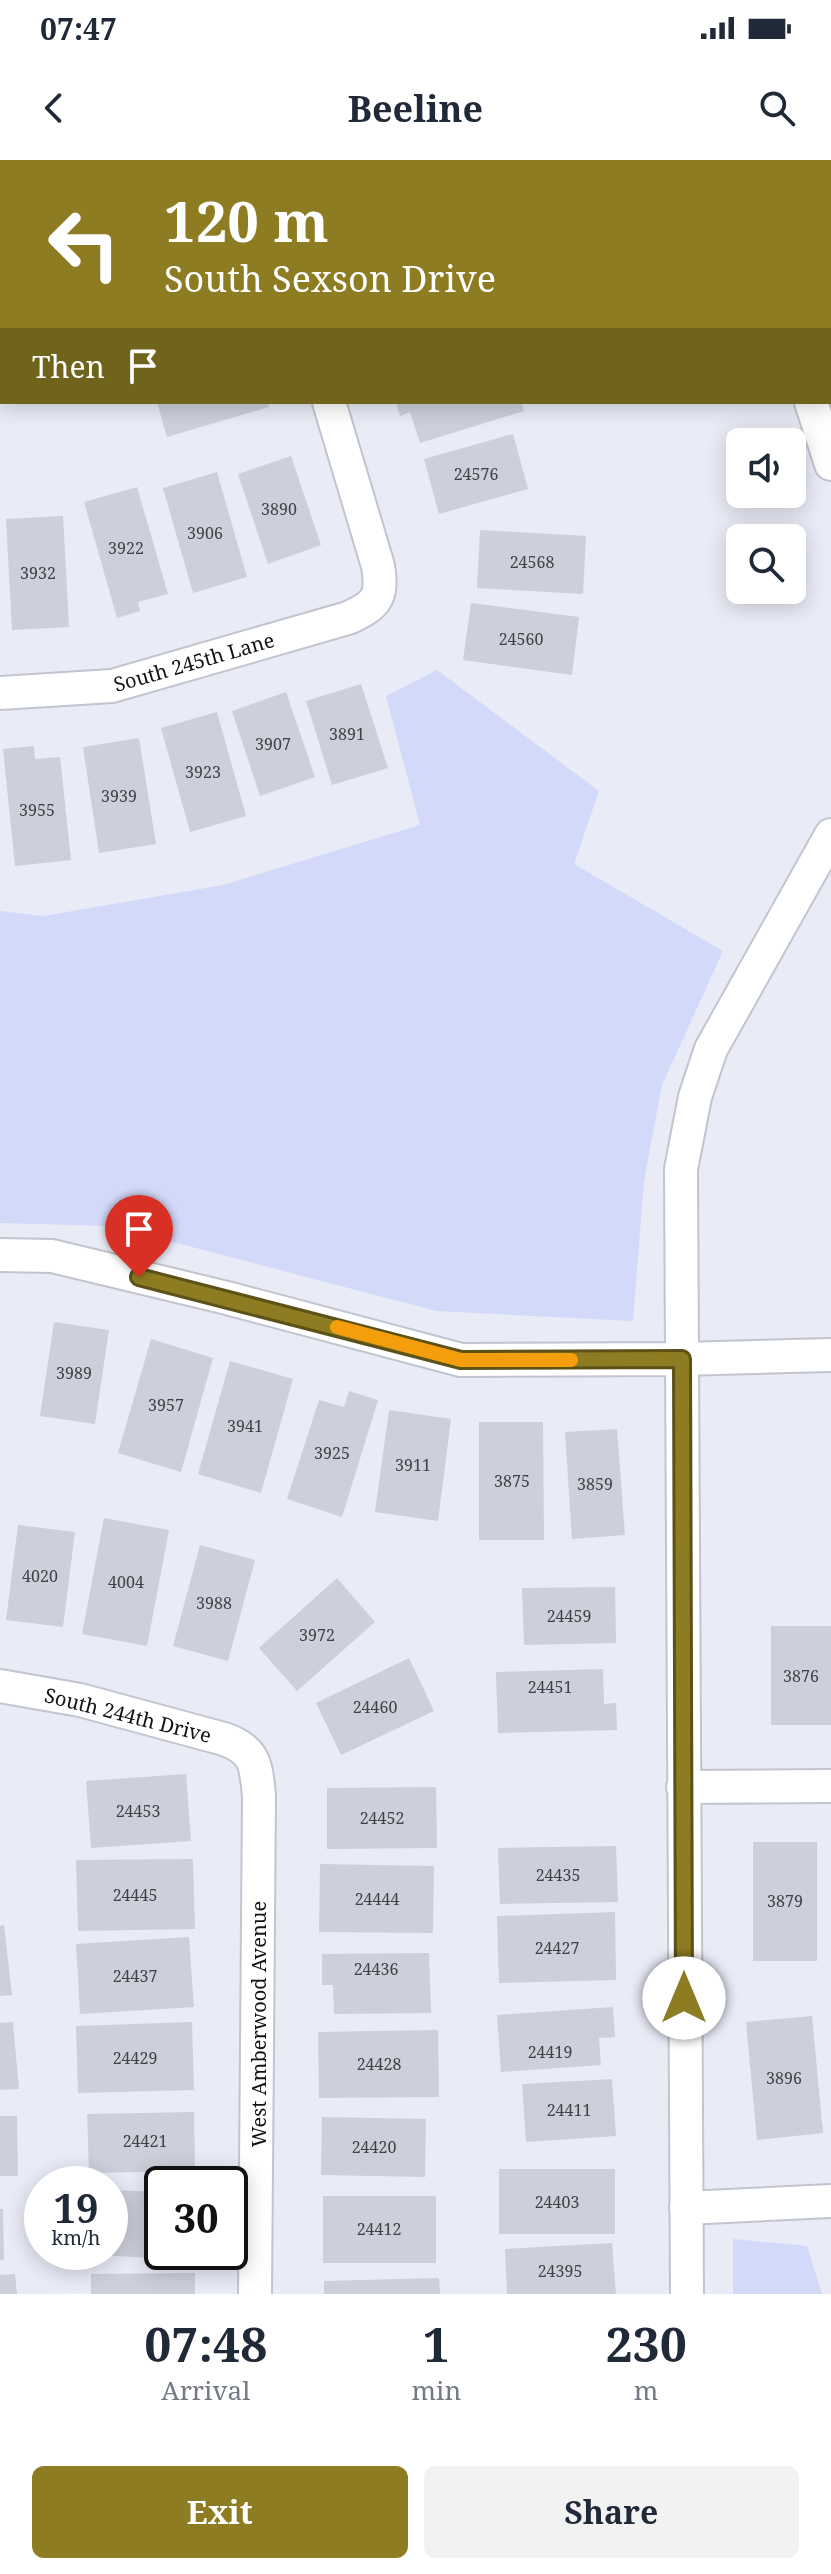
<!DOCTYPE html>
<html lang="en">
<head>
<meta charset="utf-8">
<style>
  :root { --surface:#fff; --page:#f2f2f3; --text:#1f2937; --muted:#747a83; --accent:#8d7c22 }
  body { margin:0; font-family:"Noto Serif",serif; background:var(--page); color:var(--text); height:100vh; display:flex; flex-direction:column; font-size:30px; white-space:nowrap }
  * { box-sizing:border-box; margin:0 }
  p { font-size:26px; color:var(--muted) }
  .icon { flex:none; width:44px; height:44px; fill:none; stroke:currentColor; stroke-width:2; stroke-linecap:round; stroke-linejoin:round }
  .map { position:relative; height:2134px; overflow:hidden }
  .details { display:flex; flex-direction:column; background:var(--surface); flex:1 }
  .details>* { flex:none }
  .banner { position:absolute; left:0px; top:0px; width:832px; height:244px; box-shadow:0 4px 20px #0003; background:#8d7c22; color:#fff; overflow:hidden }
  .tools { position:absolute; left:726px; top:268px; display:grid; gap:16px }
  .tools a { display:grid; place-items:center; width:80px; height:80px; border-radius:12px; background:var(--surface); box-shadow:0 4px 20px #0003; font-size:40px }
  .speed { position:absolute; left:24px; top:2006px; display:flex; gap:16px; font-size:40px; font-weight:700; text-align:center }
  .speed>* { display:grid; place-content:center; width:104px; height:104px; border-radius:50%; background:var(--surface); box-shadow:0 4px 20px #0003; line-height:1 }
  .speed small { font-size:20px; font-weight:400 }
  .speed .limit { border:4px solid #111; border-radius:12px; background:#fff; color:#111 }
  .pin { position:absolute; display:grid; place-items:center; width:68px; height:68px; color:#fff; margin:-82px -34px; border-radius:50% 50% 50% 0; rotate:-45deg; box-shadow:0 0 8px #0007 }
  .pin .icon { rotate:45deg }
  .me { position:absolute; width:88px; margin:-44px; rotate:0deg; stroke-linejoin:round; filter:drop-shadow(0 0 6px #0008) }
  .turn { display:flex; align-items:center; gap:28px; height:168px; padding:0 32px; font-size:36px }
  .turn .icon { width:104px; height:104px; stroke-width:2.5 }
  .turn b { display:block; font-size:56px; line-height:68px }
  .then { display:flex; align-items:center; height:76px; padding:0 32px; background:#0003; gap:16px; font-size:30px }
  .eta { display:flex; justify-content:space-evenly; align-items:center; height:136px; text-align:center }
  .eta b { font-size:48px; font-weight:700; line-height:56px }
  .primary-button { display:flex; gap:16px; margin-top:auto; padding:16px 32px }
  .primary-button a { flex:1; height:92px; border-radius:12px; background:var(--accent); color:#fff; font-size:32px; font-weight:700; line-height:92px; text-align:center }
  .primary-button a+a { background:var(--page); color:var(--text) }
  .status { display:flex; justify-content:space-between; align-items:center; height:56px; padding:0 40px; background:var(--surface); direction:ltr }
  .status svg { height:22px; fill:currentColor }
  header { display:flex; justify-content:space-between; align-items:center; height:104px; padding:0 32px; background:var(--surface); font-size:36px; font-weight:700 }
  .map>svg:first-child { display:block }
</style>
</head>
<body>
<div class="status"><b>07:47</b><svg viewBox="0 0 49 12"><path d="M0 12V9h3v3zM5 12V6h3v6zM10 12V3h3v9zM15 12V0h3v12zM26 1h20v11H26zM47 4h2v5h-2z"/></svg></div>
<header><svg class="icon" aria-label="back" viewBox="0 0 24 24"><path d="M15 5l-7 7 7 7"/></svg>Beeline<svg class="icon" aria-label="search" viewBox="0 0 24 24"><circle cx="10" cy="10" r="6"/><path d="M15 15l6 6"/></svg></header>
<div class="map">
<svg width="831" height="2134" viewBox="0 0 831 2134">
  <rect width="100%" height="100%" fill="#e9ebf7"/>
  <path fill="#d3d9f8" d="M437 510 599 631 574 704 723 791 662 925 644 1021 633 1161 436 1151 112 1066 0 1063V751L44 756 223 725 420 665 386 536Z
    M733 2079 807 2086 822 2134H733Z"/>
  <path fill="#cdcfdb" d="M157 242H268L269 247 167 277Z
    M396 242H521L524 251 420 283 410 252 400 256Z
    M513 274 528 329 439 354 424 299Z
    M291 296 321 385 268 404 238 314Z
    M217 312 247 417 193 433 163 328Z
    M137 327 168 434 138 442 140 451 117 458 84 342Z
    M63 356 69 467 12 470 6 359Z
    M480 370 586 376 583 434 477 428Z
    M471 443 579 457 572 515 463 500Z
    M361 524 388 608 332 625 306 541Z
    M286 532 315 617 260 636 232 551Z
    M217 552 246 656 190 672 161 568Z
    M139 578 156 684 99 693 83 587Z
    M34 586 35 599 60 597 71 700 15 706 3 589Z
    M54 1162 109 1170 95 1264 40 1256Z
    M151 1179 213 1198 181 1312 118 1293Z
    M230 1201 293 1219 261 1333 198 1314Z
    M349 1231 378 1240 342 1357 287 1339 319 1240 344 1247Z
    M389 1250 451 1259 438 1361 375 1352Z
    M479 1262H543L544 1380H479Z
    M617 1269 625 1375 572 1379 565 1272Z
    M104 1358 169 1370 147 1486 82 1474Z
    M18 1365 75 1372 63 1467 6 1460Z
    M200 1385 255 1400 228 1501 173 1486Z
    M337 1418 375 1462 297 1531 259 1488Z
    M615 1427 616 1483 524 1485 522 1428Z
    M771 1466H831V1565H771Z
    M409 1498 434 1551 341 1595 316 1543Z
    M603 1509 604 1544 616 1543 617 1570 498 1573 496 1512Z
    M186 1614 191 1681 91 1688 86 1621Z
    M436 1627 437 1688 327 1689V1628Z
    M753 1682H817V1801H753Z
    M616 1686 618 1742 500 1744 498 1688Z
    M193 1699 195 1769 78 1771 76 1700Z
    M320 1704 434 1706 433 1773 319 1772Z
    M615 1752 616 1820 499 1823 497 1756Z
    M4 1765 12 1835 0 1836V1766Z
    M189 1777 194 1847 80 1854 76 1784Z
    M429 1793 431 1853 334 1854 333 1825H322V1794Z
    M613 1847 615 1877 599 1878 601 1905 501 1912 497 1855Z
    M812 1856 823 1973 757 1980 746 1862Z
    M13 1862 19 1929 0 1930V1863Z
    M192 1862 194 1930 78 1933 76 1866Z
    M438 1870 439 1937 319 1938 318 1872Z
    M612 1919 616 1976 526 1982 522 1924Z
    M194 1952 195 2011 89 2013 87 1954Z
    M0 1956H17L18 2016H0Z
    M322 1957 426 1959 425 2017 321 2015Z
    M499 2009H615V2074H499Z
    M110 2030 162 2032V2092H193V2100L95 2095V2092H110Z
    M323 2036H436V2103H323Z
    M0 2049H3L4 2100H0Z
    M612 2083 616 2134H507L505 2089Z
    M195 2113V2134H91V2114Z
    M15 2114 17 2134H0V2115Z
    M439 2118 440 2134H324V2121Z"/>
  <g fill="none" stroke-linecap="round" stroke-linejoin="round">
    <g stroke="#c2c4cf" stroke-width="36">
      <path id="street" d="M257 0 258 2
        M733 0 734 2
        M830 110 831 109
        M811 242 831 304
        M0 533 112 526 348 458C377 445 383 437 378 406L329 242
        M0 1095 52 1096 227 1138 461 1200 682 1199 831 1195
        M0 1526 80 1540 224 1579C256 1590 256 1606 259 1636L255 2134
        M683 1627 831 1626
        M686 2048 831 2041
        M687 2134 681 1009 695 937 711 889 831 675"/>
    </g>
    <use href="#street" stroke="#fff" stroke-width="32"/>
  </g>
  <g fill="none" stroke-linecap="round" stroke-linejoin="round">
    <g stroke="#5c5116" stroke-width="20">
      <path id="route" d="M139 1117 461 1200 682 1199 684 1838"/>
    </g>
    <use href="#route" stroke="#8d7c22" stroke-width="14"/>
    <path stroke="#f59e0b" stroke-width="14" d="M337 1167 461 1200H571"/>
  </g>
  <g text-anchor="middle" dominant-baseline="central" stroke-width="8" stroke-linejoin="round" paint-order="stroke">
    <g font-size="16" fill="#414247">
      <text x="476" y="314">24576</text>
      <text x="279" y="349">3890</text>
      <text x="205" y="373">3906</text>
      <text x="126" y="388">3922</text>
      <text x="532" y="402">24568</text>
      <text x="38" y="413">3932</text>
      <text x="521" y="479">24560</text>
      <text x="347" y="574">3891</text>
      <text x="273" y="584">3907</text>
      <text x="203" y="612">3923</text>
      <text x="119" y="636">3939</text>
      <text x="37" y="650">3955</text>
      <text x="74" y="1213">3989</text>
      <text x="166" y="1245">3957</text>
      <text x="245" y="1266">3941</text>
      <text x="332" y="1293">3925</text>
      <text x="413" y="1305">3911</text>
      <text x="512" y="1321">3875</text>
      <text x="595" y="1324">3859</text>
      <text x="40" y="1416">4020</text>
      <text x="126" y="1422">4004</text>
      <text x="214" y="1443">3988</text>
      <text x="569" y="1456">24459</text>
      <text x="317" y="1475">3972</text>
      <text x="801" y="1516">3876</text>
      <text x="550" y="1527">24451</text>
      <text x="375" y="1547">24460</text>
      <text x="138" y="1651">24453</text>
      <text x="382" y="1658">24452</text>
      <text x="558" y="1715">24435</text>
      <text x="135" y="1735">24445</text>
      <text x="377" y="1739">24444</text>
      <text x="785" y="1741">3879</text>
      <text x="557" y="1788">24427</text>
      <text x="376" y="1809">24436</text>
      <text x="135" y="1816">24437</text>
      <text x="550" y="1892">24419</text>
      <text x="135" y="1898">24429</text>
      <text x="379" y="1904">24428</text>
      <text x="784" y="1918">3896</text>
      <text x="569" y="1950">24411</text>
      <text x="145" y="1981">24421</text>
      <text x="374" y="1987">24420</text>
      <text x="557" y="2042">24403</text>
      <text x="379" y="2069">24412</text>
      <text x="560" y="2111">24395</text>
    </g>
    <g font-size="20" fill="#121316" stroke="#fff">
      <text transform="translate(194 502) rotate(-16)">South 245th Lane</text>
      <text transform="translate(128 1555) rotate(14)">South 244th Drive</text>
      <text transform="translate(258 1864) rotate(-90)">West Amberwood Avenue</text>
    </g>
  </g>
</svg>
<div class="tools">
<a><svg class="icon" aria-label="sound" viewBox="0 0 24 24"><path d="M4 9h4l5-4v14l-5-4H4zM17 9q2 3 0 6"/></svg></a>
<a><svg class="icon" aria-label="search" viewBox="0 0 24 24"><circle cx="10" cy="10" r="6"/><path d="M15 15l6 6"/></svg></a>
</div>
<div class="speed"><div>19<small>km/h</small></div><div class="limit">30</div></div>
<div class="pin" style="left:139px;top:1117px;background:#d93025"><svg class="icon" aria-label="arrive" viewBox="0 0 24 24"><path d="M6 21V4h12l-3 4 3 4H6"/></svg></div>
<svg class="me" style="left:684px;top:1838px" viewBox="-20 -20 40 40"><circle r="19" fill="#fff"/><path d="M0-13L10 11 0 6-10 11z" fill="#8d7c22"/></svg>
<div class="banner">
<div class="turn"><svg class="icon" aria-label="left" viewBox="0 0 24 24"><path d="M17 20v-9H6M10 6l-5 5 5 5"/></svg><div><b>120 m</b>South Sexson Drive</div></div>
<div class="then">Then<svg class="icon" aria-label="arrive" viewBox="0 0 24 24"><path d="M6 21V4h12l-3 4 3 4H6"/></svg></div>
</div>
</div>
<section class="details">
<div class="eta">
<div><b>07:48</b><p>Arrival</p></div>
<div><b>1</b><p>min</p></div>
<div><b>230</b><p>m</p></div>
</div>
<div class="primary-button"><a>Exit</a><a>Share</a></div>
</section>
</body>
</html>
